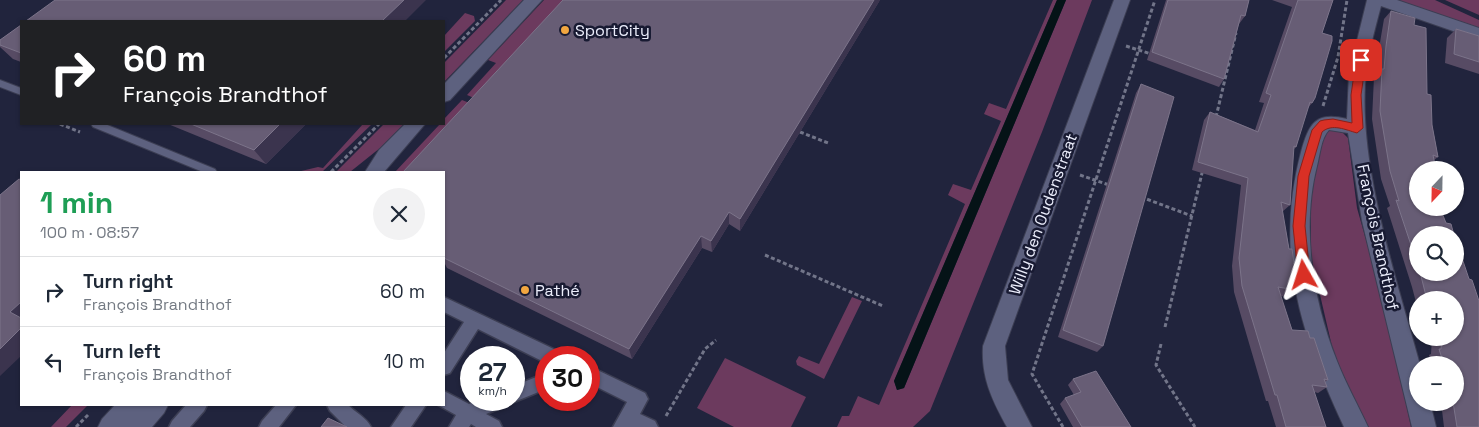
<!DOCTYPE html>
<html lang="en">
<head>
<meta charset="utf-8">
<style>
  :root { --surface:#fff; --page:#f2f2f3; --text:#1f2937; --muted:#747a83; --line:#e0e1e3 }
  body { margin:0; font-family:"Space Grotesk",sans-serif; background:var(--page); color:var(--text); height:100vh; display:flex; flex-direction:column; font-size:19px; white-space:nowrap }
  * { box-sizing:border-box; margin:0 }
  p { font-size:16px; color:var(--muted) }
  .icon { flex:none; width:28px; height:28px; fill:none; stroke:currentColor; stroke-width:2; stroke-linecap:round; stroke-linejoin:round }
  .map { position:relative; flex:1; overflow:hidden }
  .panel { position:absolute; left:20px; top:171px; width:425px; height:235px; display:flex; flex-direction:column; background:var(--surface); border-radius:0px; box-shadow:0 1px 4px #0004 }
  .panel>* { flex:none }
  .top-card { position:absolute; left:20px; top:20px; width:425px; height:105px; border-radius:0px; box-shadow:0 1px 4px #0004; background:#202124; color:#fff; overflow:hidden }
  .needle { width:32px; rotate:202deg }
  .controls { position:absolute; left:1409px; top:161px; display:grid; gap:10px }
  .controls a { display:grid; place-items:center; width:55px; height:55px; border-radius:50%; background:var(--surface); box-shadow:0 1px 4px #0004; font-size:25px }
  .speed { position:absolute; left:460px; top:346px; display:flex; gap:10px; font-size:25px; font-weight:700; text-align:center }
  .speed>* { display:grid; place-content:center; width:65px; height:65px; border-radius:50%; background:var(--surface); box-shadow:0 1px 4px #0004; line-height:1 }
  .speed small { font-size:12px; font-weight:400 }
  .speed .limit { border:8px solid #d22; background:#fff; color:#111 }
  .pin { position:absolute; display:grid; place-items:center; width:42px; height:42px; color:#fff; margin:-21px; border-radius:10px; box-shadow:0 2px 8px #0006 }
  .me { position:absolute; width:55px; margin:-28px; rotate:354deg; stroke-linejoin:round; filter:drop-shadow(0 0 4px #0008) }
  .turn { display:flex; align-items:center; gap:18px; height:105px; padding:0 20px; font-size:22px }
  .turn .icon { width:65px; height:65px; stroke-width:2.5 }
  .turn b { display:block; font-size:35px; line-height:42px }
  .round { display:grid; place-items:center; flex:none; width:52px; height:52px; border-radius:26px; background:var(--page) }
  .summary { display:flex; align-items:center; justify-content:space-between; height:85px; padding:0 20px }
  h1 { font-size:30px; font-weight:700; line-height:38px; color:#1e9e55 }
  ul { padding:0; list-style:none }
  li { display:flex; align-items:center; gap:15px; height:70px; padding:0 20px; border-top:1px solid var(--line) }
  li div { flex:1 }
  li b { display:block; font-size:19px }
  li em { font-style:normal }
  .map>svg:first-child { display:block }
</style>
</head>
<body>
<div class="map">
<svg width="1479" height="427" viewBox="0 0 1479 427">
  <rect width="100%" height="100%" fill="#21243d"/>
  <path fill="#6c3a5e" d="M506 0H523L444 82V63Z
    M544 0H574L474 98 467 95 496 63 488 60Z
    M1053 0H1057L894 381 897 390 904 388 1066 0H1092L1042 132 930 411 913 427H837L842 416H849L858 396 879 405 965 204 948 195 953 184 971 190 1001 121 984 114 989 103 1006 109Z
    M1393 0H1435L1479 20V29Z
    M1445 0H1479V15Z
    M465 13 474 16 475 21 444 52V36Z
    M462 100 477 106 416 172H395L440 124H444V119Z
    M363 124H372L322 172H297L318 167 323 168Z
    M384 124H404L380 148 350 172H336Z
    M1329 129 1343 133 1348 138 1357 208 1385 307 1411 427H1365L1334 355 1311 256V179L1325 133Z
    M852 297 862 301 824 379 797 365 796 361 799 356 819 364Z
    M725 358 806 397 791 427H734L697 408Z
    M72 405H88L66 427H51Z"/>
  <path fill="#051317" d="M1057 0H1066L904 388 897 390 894 381Z"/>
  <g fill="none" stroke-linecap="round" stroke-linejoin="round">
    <g stroke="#3c3e53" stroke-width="2">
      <path id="service" d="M0 80 21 88V95L0 87Z
        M91 124H105L215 169 217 172H203L93 127Z"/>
    </g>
    <g stroke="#3c3e53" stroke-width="3">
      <path id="pedestrian" d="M444 297 560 352 562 358H546V363L478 329 450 373 444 375V353L464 322 444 312Z
        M589 366 645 393 648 399 640 414 655 421 658 427H613L627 402 589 383Z
        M546 373V389L514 402 508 400H514V386Z
        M444 391 469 404 478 400H508L505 406 486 414 499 421 502 427H476L471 424 469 427H449L456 415 438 405H444Z
        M186 405H207L204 411 190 427H169L172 421Z
        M276 405H296L279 427H259L262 421Z
        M327 405H348C355 412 367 418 371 427H346L330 411Z
        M406 405H426L411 427H391Z"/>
    </g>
    <g stroke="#3c3e53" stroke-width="2">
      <path id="minor" d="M524 0H542L450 100 444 102V84Z
        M1114 0H1130L1005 346 1008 380 1032 427H1007C992 400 981 377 983 346Z
        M1367 0H1397L1479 28V40L1381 6C1374 32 1367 58 1365 85 1360 171 1397 281 1420 365H1418V402H1430L1436 427H1412L1362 221 1348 133 1329 130C1321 138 1320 155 1317 166 1301 229 1313 301 1337 361 1346 384 1358 405 1368 427H1344C1301 334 1274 255 1301 152 1309 124 1315 111 1347 119L1349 73Z
        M405 124H425L384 172H365L379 150Z
        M115 405H168L164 413 152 427H98L102 419Z"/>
    </g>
    <path stroke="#727589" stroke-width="3" stroke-dasharray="4 2.5" stroke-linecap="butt" d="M1126 46 1151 54
      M444 58 501 0
      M1323 106 1338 57 1347 0
      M1216 117 1236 33
      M60 124 80 132
      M800 132 828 143
      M331 172 379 124
      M1080 175 1109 185
      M1141 197 1192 216
      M765 255 883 306
      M1165 327 1203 169
      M1161 344 1156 365 1195 427
      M666 416 705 349 716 340
      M76 427 89 414
      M1063 427 1032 374 1155 0"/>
    <use href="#service" fill="#5d617f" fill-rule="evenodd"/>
    <use href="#pedestrian" fill="#5d617f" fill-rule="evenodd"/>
    <use href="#minor" fill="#5d617f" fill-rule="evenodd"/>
  </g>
  <path fill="#574b64" d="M880 0 740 231 729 224 712 252 702 248 632 359 447 268 444 262V172Z
    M1166 0H1249L1245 16 1239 24 1224 79 1219 87 1147 60Z
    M1272 0H1333L1322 33 1312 103 1308 108 1296 147 1293 150 1290 205 1282 212 1289 249 1297 284 1294 287 1295 290 1286 297 1281 296 1292 330 1328 380 1325 382 1327 387 1318 393 1314 392 1326 427H1276L1268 401H1266L1234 292 1232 266 1241 185 1192 170 1204 120 1210 112 1255 130 1264 103 1259 102 1292 7Z
    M1391 11 1414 25 1438 157 1434 160 1418 170V272H1455L1479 427H1444L1441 402H1455V365H1431L1429 355 1431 354 1432 338H1455V300H1418V310L1412 287 1387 208 1390 206 1381 179 1372 119 1374 77 1377 74 1378 54 1384 19Z
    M21 25V62L13 59 0 47V40Z
    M1456 29 1479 36V74L1445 63 1447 38Z
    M1141 84 1103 346 1097 352 1058 337 1136 93Z
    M168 124H306L266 164Z
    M1073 379 1131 427H1073L1060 404 1065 398 1074 395 1068 385Z"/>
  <path fill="#3b344e" d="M404 0H426L405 21H382Z
    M874 0H880L740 231V219Z
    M280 124H306L266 164 254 150Z
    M729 212V224L712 252 711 241Z
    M701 236 702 248 632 359 629 349Z
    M21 302V319L10 312Z
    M21 328V356L0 376V349Z"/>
  <path fill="#675d75" stroke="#7c748a" d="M55 0H404L382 21H26Z
    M563 0H874L740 219 729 212 711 241 701 236 629 349 444 258V172H403Z
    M1168 0H1249L1245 16 1241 15 1224 79 1152 52Z
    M1298 0H1333L1322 33 1332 36V41L1315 98 1312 103 1310 102 1296 147 1294 146 1290 205 1281 202 1289 249H1292L1297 284H1294L1295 290 1278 287 1292 330 1308 331 1310 338H1314L1328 380 1324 379 1327 387 1312 385 1326 427H1286L1277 395H1275L1242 286 1239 258 1248 178 1198 162 1210 112 1258 132 1271 95 1266 93Z
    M1391 11 1415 18 1414 25 1426 28 1427 94 1431 95 1432 125 1438 157 1433 155 1436 170H1418V208H1440L1446 223 1451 224 1454 235H1418V266L1396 200 1399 201 1390 171 1380 111 1382 69H1384L1386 46Z
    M21 25V53L0 45V40Z
    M1456 29 1479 36V62L1454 54Z
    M1141 84 1174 97 1103 346 1063 330Z
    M191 124H280L254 150Z
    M19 179 21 180V302L10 312 21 318V328L0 349V195Z
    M1455 237 1469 279 1472 280 1479 301V427H1457L1453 402H1455V365H1444L1439 349H1441L1442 338H1455V300H1427L1420 272H1455Z
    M1096 371 1131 427H1082L1065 398 1081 392 1073 379Z
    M328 418 347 427H321Z"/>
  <path fill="#d93025" stroke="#8d1f18" d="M1361 56 1366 60 1361 95 1363 128 1357 133C1346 130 1332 123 1322 132L1309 176 1305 226 1310 275 1308 279 1304 280 1300 279 1298 275 1293 226 1298 176 1312 130 1320 121 1324 120 1333 119 1352 123 1351 95 1356 60Z"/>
  <g fill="#f1a640" stroke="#181a32" stroke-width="2">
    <circle cx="565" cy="30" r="5"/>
    <circle cx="525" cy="290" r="5"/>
  </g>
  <g text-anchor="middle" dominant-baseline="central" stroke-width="5" stroke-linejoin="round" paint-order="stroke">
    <g font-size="16" fill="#eceefc" stroke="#181a32" text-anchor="start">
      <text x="575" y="30">SportCity</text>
      <text x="535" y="290">Pathé</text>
    </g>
    <g font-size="16" fill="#eceefc" stroke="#181a32">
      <text transform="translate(1043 214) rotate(-70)">Willy den Oudenstraat</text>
      <text transform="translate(1378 237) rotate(78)">François Brandthof</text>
    </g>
  </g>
</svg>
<div class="controls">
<a><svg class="needle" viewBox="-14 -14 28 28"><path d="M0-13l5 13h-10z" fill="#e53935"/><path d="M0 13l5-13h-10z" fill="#747a83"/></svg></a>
<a><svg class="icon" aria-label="search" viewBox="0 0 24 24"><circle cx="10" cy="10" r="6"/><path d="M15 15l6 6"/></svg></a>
<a>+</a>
<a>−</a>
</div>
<div class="speed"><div>27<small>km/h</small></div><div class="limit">30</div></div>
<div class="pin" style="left:1361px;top:60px;background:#d93025"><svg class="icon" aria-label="arrive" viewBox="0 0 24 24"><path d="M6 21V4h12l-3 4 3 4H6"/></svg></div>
<svg class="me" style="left:1304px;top:275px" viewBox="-20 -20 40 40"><path d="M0-17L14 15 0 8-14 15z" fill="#d93025" stroke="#fff" stroke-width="4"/></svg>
<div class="top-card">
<div class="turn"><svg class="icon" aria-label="right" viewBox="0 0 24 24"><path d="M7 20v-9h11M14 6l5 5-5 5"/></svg><div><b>60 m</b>François Brandthof</div></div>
</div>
<section class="panel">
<div class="summary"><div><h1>1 min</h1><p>100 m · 08:57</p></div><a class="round"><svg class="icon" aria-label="close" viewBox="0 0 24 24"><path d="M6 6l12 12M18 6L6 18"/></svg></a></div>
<ul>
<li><svg class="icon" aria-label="right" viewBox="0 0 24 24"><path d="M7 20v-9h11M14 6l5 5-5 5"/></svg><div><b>Turn right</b><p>François Brandthof</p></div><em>60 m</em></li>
<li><svg class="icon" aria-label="left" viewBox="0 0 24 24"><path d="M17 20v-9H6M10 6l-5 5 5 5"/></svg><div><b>Turn left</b><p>François Brandthof</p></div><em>10 m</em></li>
</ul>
</section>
</div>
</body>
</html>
